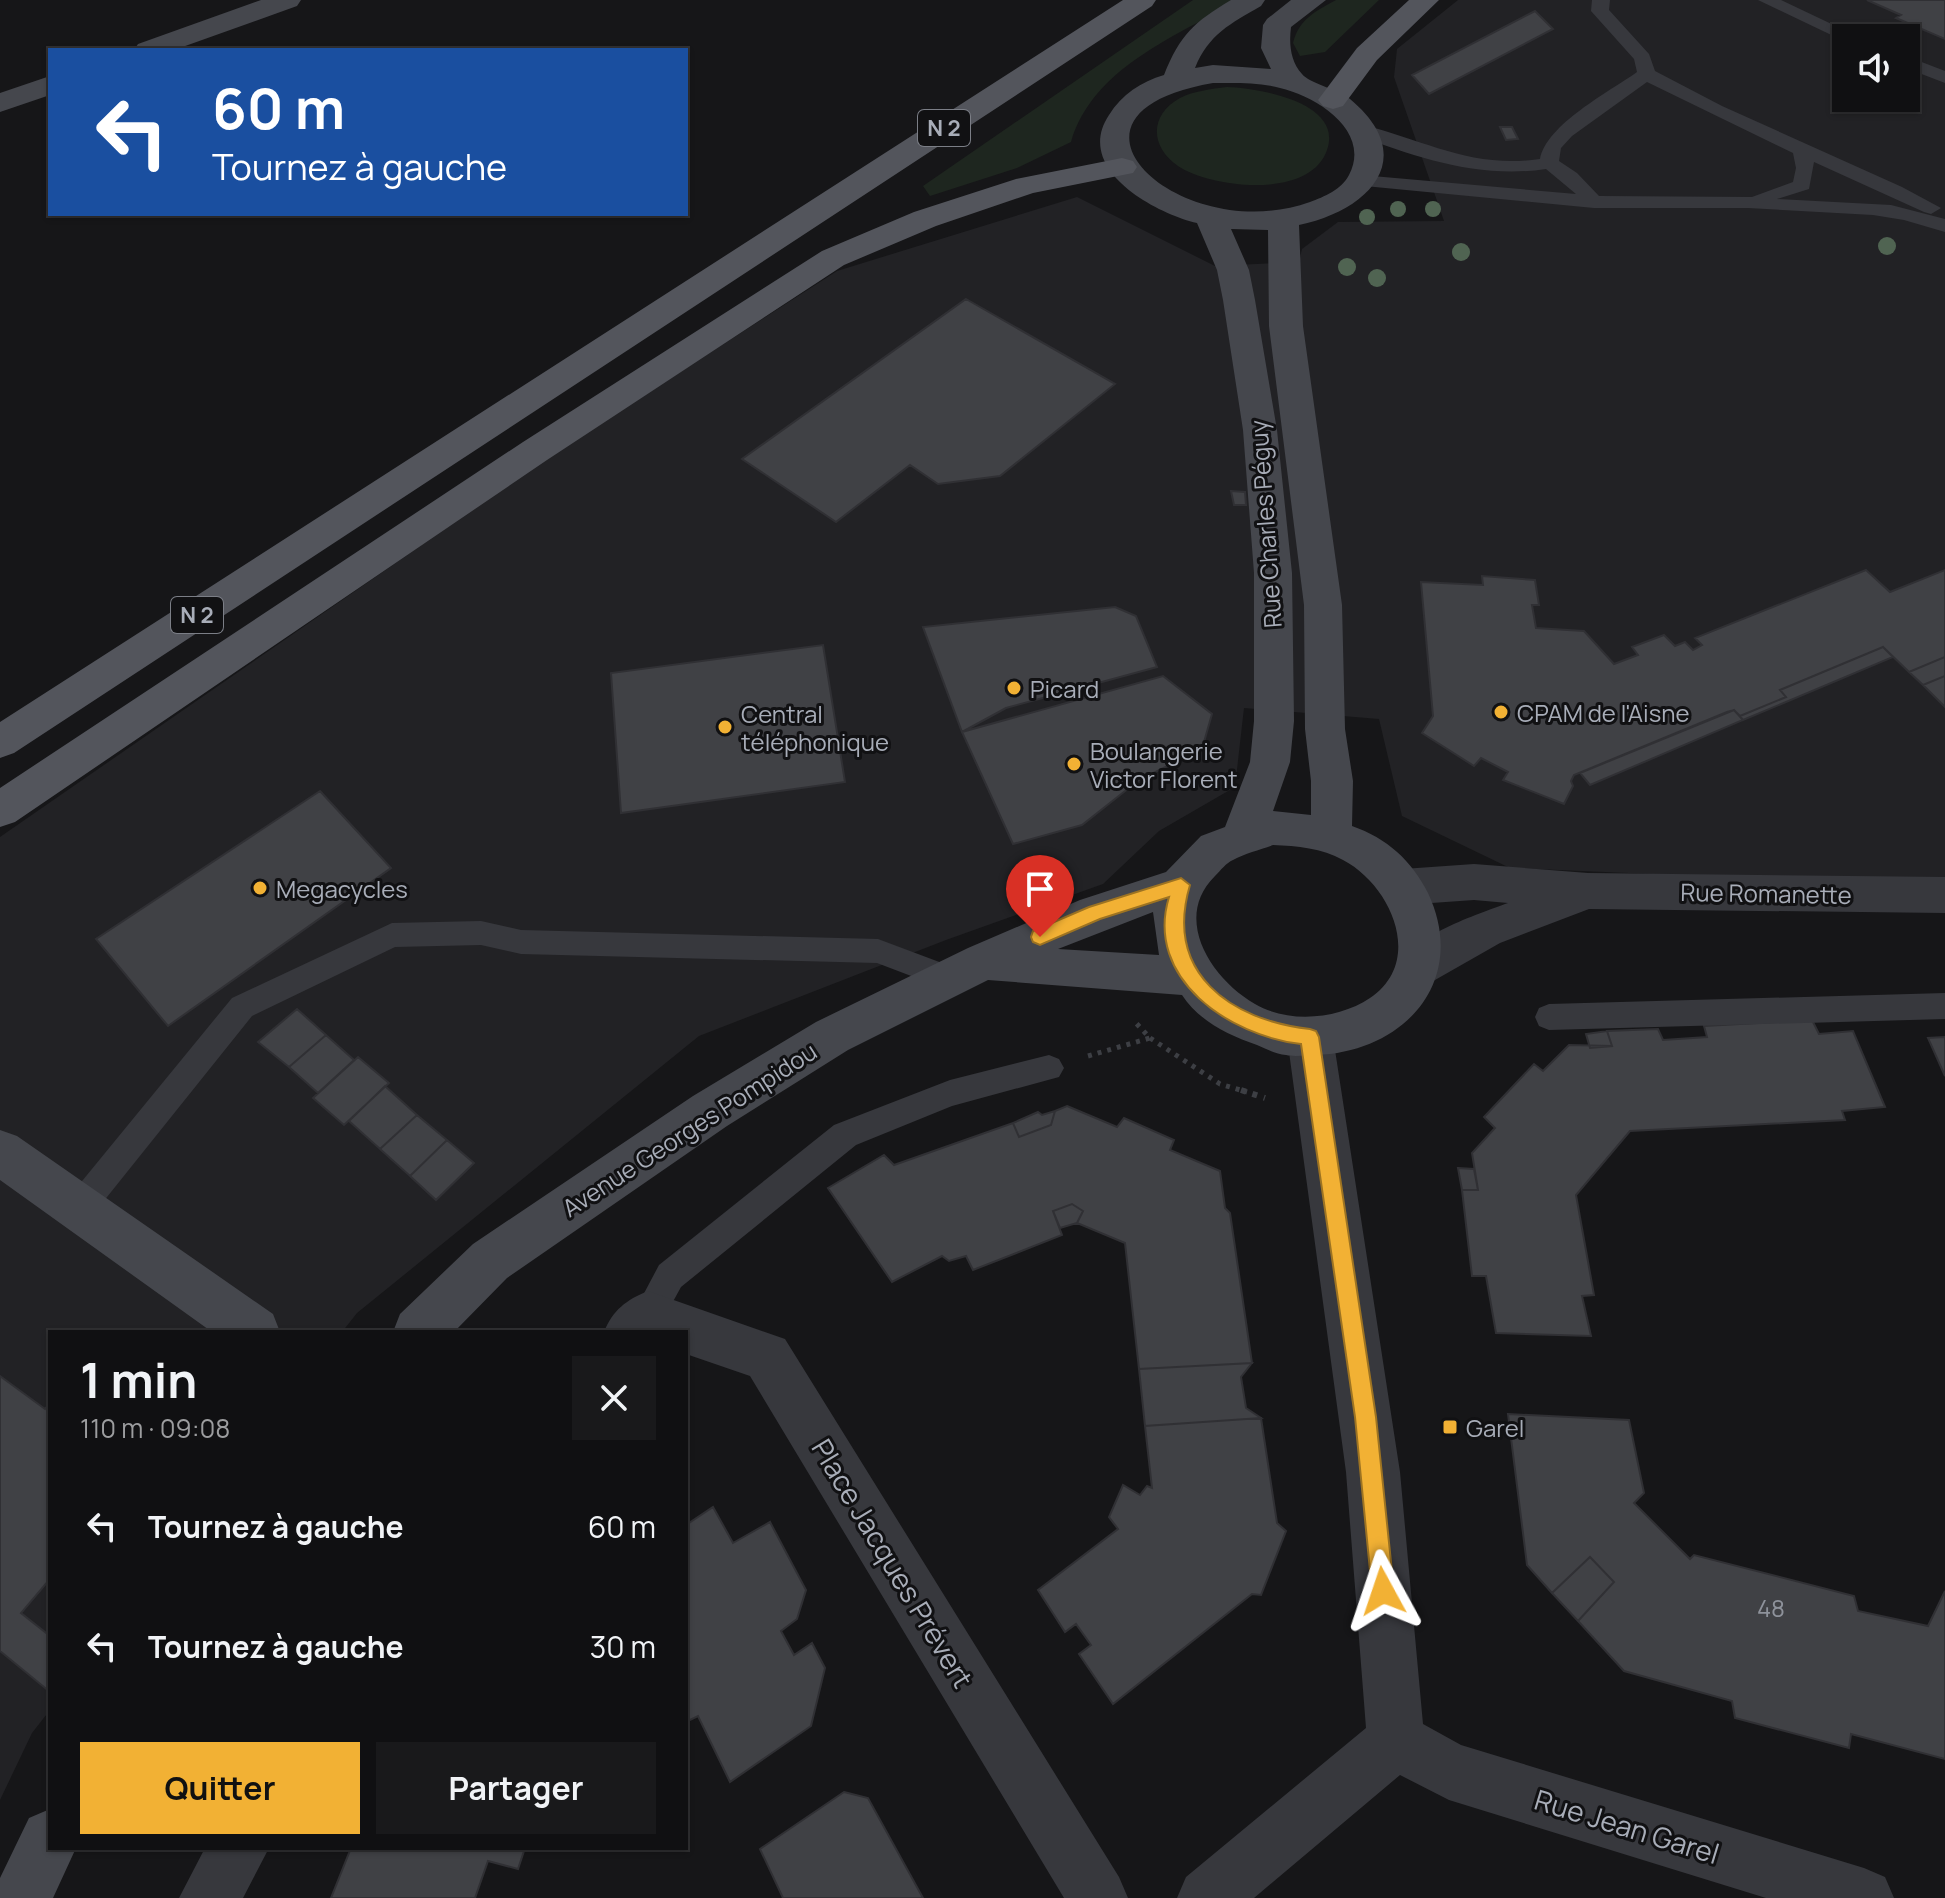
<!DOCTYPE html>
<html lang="fr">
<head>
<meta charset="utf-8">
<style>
  :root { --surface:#101012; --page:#19191b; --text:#f1f3f6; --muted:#9c9d9f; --line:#303032; --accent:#f2b134 }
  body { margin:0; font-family:Manrope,sans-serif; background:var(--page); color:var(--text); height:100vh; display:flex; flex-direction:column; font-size:30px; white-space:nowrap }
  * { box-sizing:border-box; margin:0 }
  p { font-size:26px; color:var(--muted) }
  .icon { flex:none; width:44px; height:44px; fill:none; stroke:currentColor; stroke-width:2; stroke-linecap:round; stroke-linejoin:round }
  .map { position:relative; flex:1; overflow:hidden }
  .details { position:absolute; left:48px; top:1330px; width:640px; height:520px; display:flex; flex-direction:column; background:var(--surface); border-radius:0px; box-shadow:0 2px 6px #0004,0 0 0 2px var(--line) }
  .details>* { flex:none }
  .hud { position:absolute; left:48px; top:48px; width:640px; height:168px; border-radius:0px; box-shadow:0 2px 6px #0004,0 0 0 2px var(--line); background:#1a4fa0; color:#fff; overflow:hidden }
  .buttons { position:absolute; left:1832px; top:24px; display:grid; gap:16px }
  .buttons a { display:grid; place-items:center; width:88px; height:88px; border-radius:0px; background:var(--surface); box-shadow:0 2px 6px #0004,0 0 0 2px var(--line); font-size:40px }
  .pin { position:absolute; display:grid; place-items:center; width:68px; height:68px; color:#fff; margin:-82px -34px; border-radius:50% 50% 50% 0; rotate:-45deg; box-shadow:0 0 8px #0007 }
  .pin .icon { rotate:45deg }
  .me { position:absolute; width:88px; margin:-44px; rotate:355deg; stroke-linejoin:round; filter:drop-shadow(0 0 6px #0008) }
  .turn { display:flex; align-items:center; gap:28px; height:168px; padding:0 32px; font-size:36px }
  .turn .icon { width:104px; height:104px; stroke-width:2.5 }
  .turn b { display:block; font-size:56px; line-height:68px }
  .round { display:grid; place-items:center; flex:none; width:84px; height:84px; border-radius:0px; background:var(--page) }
  .overview { display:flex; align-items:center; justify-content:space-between; height:136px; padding:0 32px }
  h1 { font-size:48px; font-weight:700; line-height:60px }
  .action { display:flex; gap:16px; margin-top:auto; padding:16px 32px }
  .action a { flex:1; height:92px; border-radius:0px; background:var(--accent); color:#111; font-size:32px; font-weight:700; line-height:92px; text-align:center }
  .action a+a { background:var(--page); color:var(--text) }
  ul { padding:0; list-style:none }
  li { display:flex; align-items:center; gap:24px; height:120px; padding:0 32px }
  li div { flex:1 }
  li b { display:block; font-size:30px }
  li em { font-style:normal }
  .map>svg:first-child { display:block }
</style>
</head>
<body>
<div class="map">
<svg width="1945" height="1898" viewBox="0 0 1945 1898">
  <rect width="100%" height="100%" fill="#161618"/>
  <path fill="#222225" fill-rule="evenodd" d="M1458 0H1945V877H1721L1510 868 1402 816 1379 719 1244 708 1235 787 1159 831 1103 884 946 940 699 1036 357 1313 342 1332H50V1710L32 1733 0 1800V837L556 452 837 271 1077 197 1215 266 1299 262 1302 249 1338 222 1444 221 1394 77 1397 49ZM1846 38H1906V98H1846Z"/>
  <path fill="#1e261f" d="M1193 0H1239C1177 36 1093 67 1071 142L1017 168 930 196 923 186Z
    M1336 0H1379L1325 52 1300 56 1293 43C1299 19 1316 11 1336 0Z
    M1227 87C1257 88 1344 102 1327 150 1310 200 1211 188 1178 166 1150 147 1149 115 1180 98 1194 91 1211 89 1227 87Z"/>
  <path fill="#404145" stroke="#303034" stroke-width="2" d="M1867 0H1945V39L1896 18 1901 15Z
    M1535 11 1553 29 1429 94 1412 75Z
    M1500 127H1512L1518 139 1506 140Z
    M966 299 1115 384 1000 476 938 484 910 465 836 522 742 459Z
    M1231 491 1245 492 1246 505H1234Z
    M1866 570 1890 592 1945 570V657L1909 672 1883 647 1780 690 1786 697 1740 716 1734 710 1727 712 1574 775 1571 781 1573 786 1564 804 1503 780 1508 772 1481 758 1474 766 1422 733 1433 716 1421 582 1483 585 1482 576 1535 580 1539 605H1532L1536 628 1584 631 1614 664 1638 655 1632 647 1664 635 1675 646 1685 642 1693 650 1702 645 1695 638Z
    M1115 607 1136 616 1157 667 1006 708 962 732 923 627Z
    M823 645 845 782 621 813 611 673Z
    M1883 647 1893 657 1743 720 1740 716 1786 697 1780 690Z
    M1945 657V676L1923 685 1909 672Z
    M1163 676 1212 714 1202 749 1139 780 1082 825 1013 844 962 732Z
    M1945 676V707L1923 685Z
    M1734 710 1743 720 1590 785 1580 773Z
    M320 791 391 868 168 1026 96 939Z
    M297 1009 326 1035 289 1067 258 1042Z
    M1812 1020 1819 1034 1853 1031 1885 1107 1842 1111 1845 1120 1630 1131 1576 1195 1594 1295 1582 1296 1591 1336 1496 1333 1486 1276H1472L1462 1190H1478L1472 1153 1495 1128 1484 1117 1534 1064 1543 1071 1569 1045 1612 1046 1607 1031 1658 1029 1663 1040 1707 1037 1704 1026Z
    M1607 1031 1612 1046 1590 1048 1586 1034Z
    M326 1035 354 1060 318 1093 289 1067Z
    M1945 1037V1076L1928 1038Z
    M358 1057 389 1083 344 1125 313 1098Z
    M385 1086 417 1115 380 1149 349 1121Z
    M1067 1106 1117 1127 1124 1118 1174 1140 1170 1150 1220 1171 1225 1208 1230 1213 1252 1363 1139 1369 1125 1243 1077 1223 1083 1211 1072 1204 1053 1211 1062 1235 973 1270 966 1256 949 1261 942 1256 892 1282 828 1188 884 1155 894 1165 1013 1123 1019 1137 1051 1125 1055 1111Z
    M1055 1111 1051 1125 1019 1137 1013 1123 1038 1112 1042 1115Z
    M417 1115 447 1140 410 1176 380 1149Z
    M447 1140 474 1163 436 1200 410 1176Z
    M1458 1168 1474 1169 1478 1190H1462Z
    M1072 1204 1083 1211 1077 1223 1060 1228 1053 1211Z
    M1252 1363 1241 1377 1246 1408 1261 1418 1145 1426 1139 1369Z
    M0 1376 45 1409 50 1403V1579L21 1613 50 1636V1692L0 1651Z
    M1508 1414 1629 1420 1644 1493 1634 1503 1690 1559 1694 1555 1854 1596 1858 1611 1928 1626 1945 1591V1759L1851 1734 1849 1748 1735 1718 1732 1701 1624 1671 1578 1621 1614 1582 1590 1557 1552 1593 1527 1565Z
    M1261 1418 1277 1523 1286 1531 1261 1595 1252 1594 1113 1704 1079 1654 1091 1645 1076 1624 1065 1632 1038 1590 1118 1529 1109 1517 1123 1485 1140 1495 1147 1486 1152 1488 1145 1426Z
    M713 1507 733 1543 770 1522 806 1590 797 1619 781 1631 794 1655 812 1643 825 1668 811 1726 730 1782 698 1716 686 1722V1525Z
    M1590 1557 1614 1582 1578 1621 1552 1593Z
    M844 1792 868 1798 923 1898H783L760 1849Z
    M351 1848H525L518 1869 488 1861 475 1898H331Z"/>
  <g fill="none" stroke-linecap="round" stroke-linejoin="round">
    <path stroke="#3d3f44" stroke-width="5" stroke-dasharray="4 6" stroke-linecap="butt" d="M1150 1038 1220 1084 1247 1092
      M1088 1056 1150 1038 1135 1022"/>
    <path stroke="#3d3f44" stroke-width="6" stroke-dasharray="5 7" stroke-linecap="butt" d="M1241 1090 1265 1098"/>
    <path fill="#37383d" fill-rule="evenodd" d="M1592 0H1610L1609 10 1649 54 1655 71 1722 106 1902 187 1941 208 1931 214 1924 212 1814 162 1809 189 1777 199 1891 205 1945 219V232L1904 220 1873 215 1748 208H1594L1354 185 1351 181 1361 175 1576 194 1546 169C1480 179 1418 158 1357 135L1355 131 1364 125C1426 141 1473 169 1540 159 1547 124 1609 92 1637 72L1634 59 1591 11ZM1647 82 1793 153 1796 168 1793 182 1752 197 1599 196 1577 173 1559 161 1561 148 1572 136Z
      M1758 0H1781L1861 38H1846V42Z
      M1906 56 1945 71V83L1906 68Z
      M481 921 521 930 878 939 958 969 962 978 958 987 948 990 877 963 521 954 481 945 395 947 252 1016 91 1217 80 1222 69 1217 65 1207 69 1197 232 998 392 923Z
      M1945 993V1019L1549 1030 1539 1026 1535 1017 1539 1008 1549 1004Z
      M1049 1055 1059 1059 1064 1068 1059 1077 952 1106 856 1145 681 1287 659 1327 648 1332 637 1327 632 1316 659 1265 834 1125 950 1080Z"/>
    <path fill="#37383d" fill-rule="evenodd" d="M1474 864 1588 873 1945 877V913L1589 909 1500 943 1435 980 1419 985 1403 980 1397 966C1411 937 1477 914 1508 903L1474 900 1403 905 1388 900 1382 887 1388 874 1403 869Z
      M1310 1017 1326 1023 1333 1037 1400 1472 1423 1724 1461 1745 1864 1868 1885 1877 1894 1898H1766L1449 1800 1400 1775 1254 1898H1177L1186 1877 1366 1728 1346 1472 1287 1037 1294 1023Z
      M648 1291 785 1339 1119 1877 1128 1898H1064L750 1376 686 1354V1332H604C613 1310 626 1300 648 1291Z
      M205 1848H269L243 1898H179Z"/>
    <path fill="#45474d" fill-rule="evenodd" d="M261 0H301L297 6 174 50H134L138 44Z
      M1231 0H1265L1261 6C1231 23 1208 35 1195 68L1213 65 1271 69 1261 48 1263 25 1267 19 1291 0H1326L1291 27C1289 43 1290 61 1302 74 1309 83 1339 90 1350 99 1421 158 1368 211 1299 225L1303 326 1342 605 1345 729 1353 781 1352 826C1387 838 1412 861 1428 893 1469 980 1405 1052 1316 1055 1307 1055 1295 1057 1286 1055 1276 1054 1266 1049 1257 1045 1228 1035 1199 1021 1182 995L988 980 848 1050 727 1126 507 1278 454 1332H393L400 1314 473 1244 693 1096 816 1022 968 948 1080 900 1166 872 1201 836 1225 827 1250 762 1254 721V573L1243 430 1223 300 1217 270 1197 223C1155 213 1073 169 1109 115 1122 94 1141 82 1164 75 1180 35 1194 22 1231 0ZM1213 83C1235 83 1258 82 1280 88 1316 96 1372 131 1349 175 1342 189 1324 197 1310 202 1182 248 1032 114 1213 83ZM1231 229 1268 230 1269 326 1304 605 1305 729 1311 781V815L1273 811 1290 762 1294 721 1292 573 1277 430 1255 300 1249 270ZM1273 845C1297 846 1322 848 1343 860 1391 885 1425 961 1370 998 1339 1019 1289 1024 1255 1004 1211 979 1172 918 1215 876 1221 870 1226 863 1233 860 1245 853 1260 850 1273 845ZM1153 912 1159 955 1058 949Z
      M50 76V95L0 112V93Z
      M0 1130 17 1136 273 1314 280 1332H212L0 1180Z
      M50 1809V1848H76L53 1898H0V1878L29 1818Z"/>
    <path fill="#53555c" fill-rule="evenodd" d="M1123 0H1156L1152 6 14 753 0 758V722Z
      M1409 0H1439L1377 60 1343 106 1333 109 1323 106 1318 100 1357 48Z
      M1122 158 1133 161 1137 167 1133 173 1033 193 936 226 844 265 547 460 15 822 0 827V788L523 442 822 251 914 212 1016 179Z"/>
  </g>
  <g fill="#506452">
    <circle cx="1398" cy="209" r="8"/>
    <circle cx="1433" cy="209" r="8"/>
    <circle cx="1367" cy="217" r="8"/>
    <circle cx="1887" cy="246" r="9"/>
    <circle cx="1461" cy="252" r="9"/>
    <circle cx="1347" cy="267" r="9"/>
    <circle cx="1377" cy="278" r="9"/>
  </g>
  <path fill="#f2b134" stroke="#9d7322" stroke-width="2" d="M1181 878 1190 885C1164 973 1230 1020 1310 1029L1316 1031 1319 1037 1376 1417 1394 1591 1391 1599 1383 1603 1375 1599 1372 1591 1355 1417 1301 1044C1230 1036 1144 979 1169 897L1100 919 1040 945 1033 942 1031 937 1033 931 1089 907Z"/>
  <g fill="#f2b134" stroke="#111113" stroke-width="3">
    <circle cx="1014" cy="688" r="8"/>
    <circle cx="1501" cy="712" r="8"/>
    <circle cx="725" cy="727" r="8"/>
    <circle cx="1074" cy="764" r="8"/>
    <circle cx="260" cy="888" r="8"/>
    <rect x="1442" y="1419" width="16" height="16" rx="4"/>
  </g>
  <g text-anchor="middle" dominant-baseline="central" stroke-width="6" stroke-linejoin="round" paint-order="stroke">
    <g fill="#111113" stroke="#7b7e86" stroke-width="2">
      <rect x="918" y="110" width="52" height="36" rx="6"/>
      <rect x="171" y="597" width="52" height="36" rx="6"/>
    </g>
    <g font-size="22" font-weight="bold" fill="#a8adb8">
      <text x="944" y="128">N 2</text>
      <text x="197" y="615">N 2</text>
    </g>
    <g font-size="24" fill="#a8adb8" stroke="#111113">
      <text transform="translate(1265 524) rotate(-94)">Rue Charles Péguy</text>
      <text transform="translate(1766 893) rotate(1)">Rue Romanette</text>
      <text transform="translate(689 1129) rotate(-33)">Avenue Georges Pompidou</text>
    </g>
    <g font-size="24" fill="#a8adb8" stroke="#111113" text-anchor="start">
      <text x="1030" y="688">Picard</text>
      <text x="1517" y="712">CPAM de l'Aisne</text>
      <text x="741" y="713">Central<tspan x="741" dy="28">téléphonique</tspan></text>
      <text x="1090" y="750">Boulangerie<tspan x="1090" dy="28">Victor Florent</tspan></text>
      <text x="276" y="888">Megacycles</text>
      <text x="1466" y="1427">Garel</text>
    </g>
    <g font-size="24" fill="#8e929b">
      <text x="1771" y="1607">48</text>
    </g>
    <g font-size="28" fill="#a8adb8" stroke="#111113">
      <text transform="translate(893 1563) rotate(59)">Place Jacques Prévert</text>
      <text transform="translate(1627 1826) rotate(17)">Rue Jean Garel</text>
    </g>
  </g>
</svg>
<div class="buttons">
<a><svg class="icon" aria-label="sound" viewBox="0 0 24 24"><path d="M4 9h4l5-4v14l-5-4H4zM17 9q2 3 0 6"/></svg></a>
</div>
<div class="pin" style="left:1040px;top:937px;background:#d93025"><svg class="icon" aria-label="arrive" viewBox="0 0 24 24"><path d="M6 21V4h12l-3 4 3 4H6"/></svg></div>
<svg class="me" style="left:1383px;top:1591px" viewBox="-20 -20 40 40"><path d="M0-17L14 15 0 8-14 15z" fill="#f2b134" stroke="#fff" stroke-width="4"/></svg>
<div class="hud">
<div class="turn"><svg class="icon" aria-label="left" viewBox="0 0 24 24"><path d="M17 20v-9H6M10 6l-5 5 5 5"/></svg><div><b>60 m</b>Tournez à gauche</div></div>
</div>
<section class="details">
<div class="overview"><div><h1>1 min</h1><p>110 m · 09:08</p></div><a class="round"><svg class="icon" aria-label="close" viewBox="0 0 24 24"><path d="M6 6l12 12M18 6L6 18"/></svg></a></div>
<ul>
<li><svg class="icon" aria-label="left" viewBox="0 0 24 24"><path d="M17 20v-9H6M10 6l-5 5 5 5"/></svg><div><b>Tournez à gauche</b></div><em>60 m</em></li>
<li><svg class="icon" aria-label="left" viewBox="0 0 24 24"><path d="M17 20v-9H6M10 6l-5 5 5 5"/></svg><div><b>Tournez à gauche</b></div><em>30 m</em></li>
</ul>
<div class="action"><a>Quitter</a><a>Partager</a></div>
</section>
</div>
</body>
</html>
